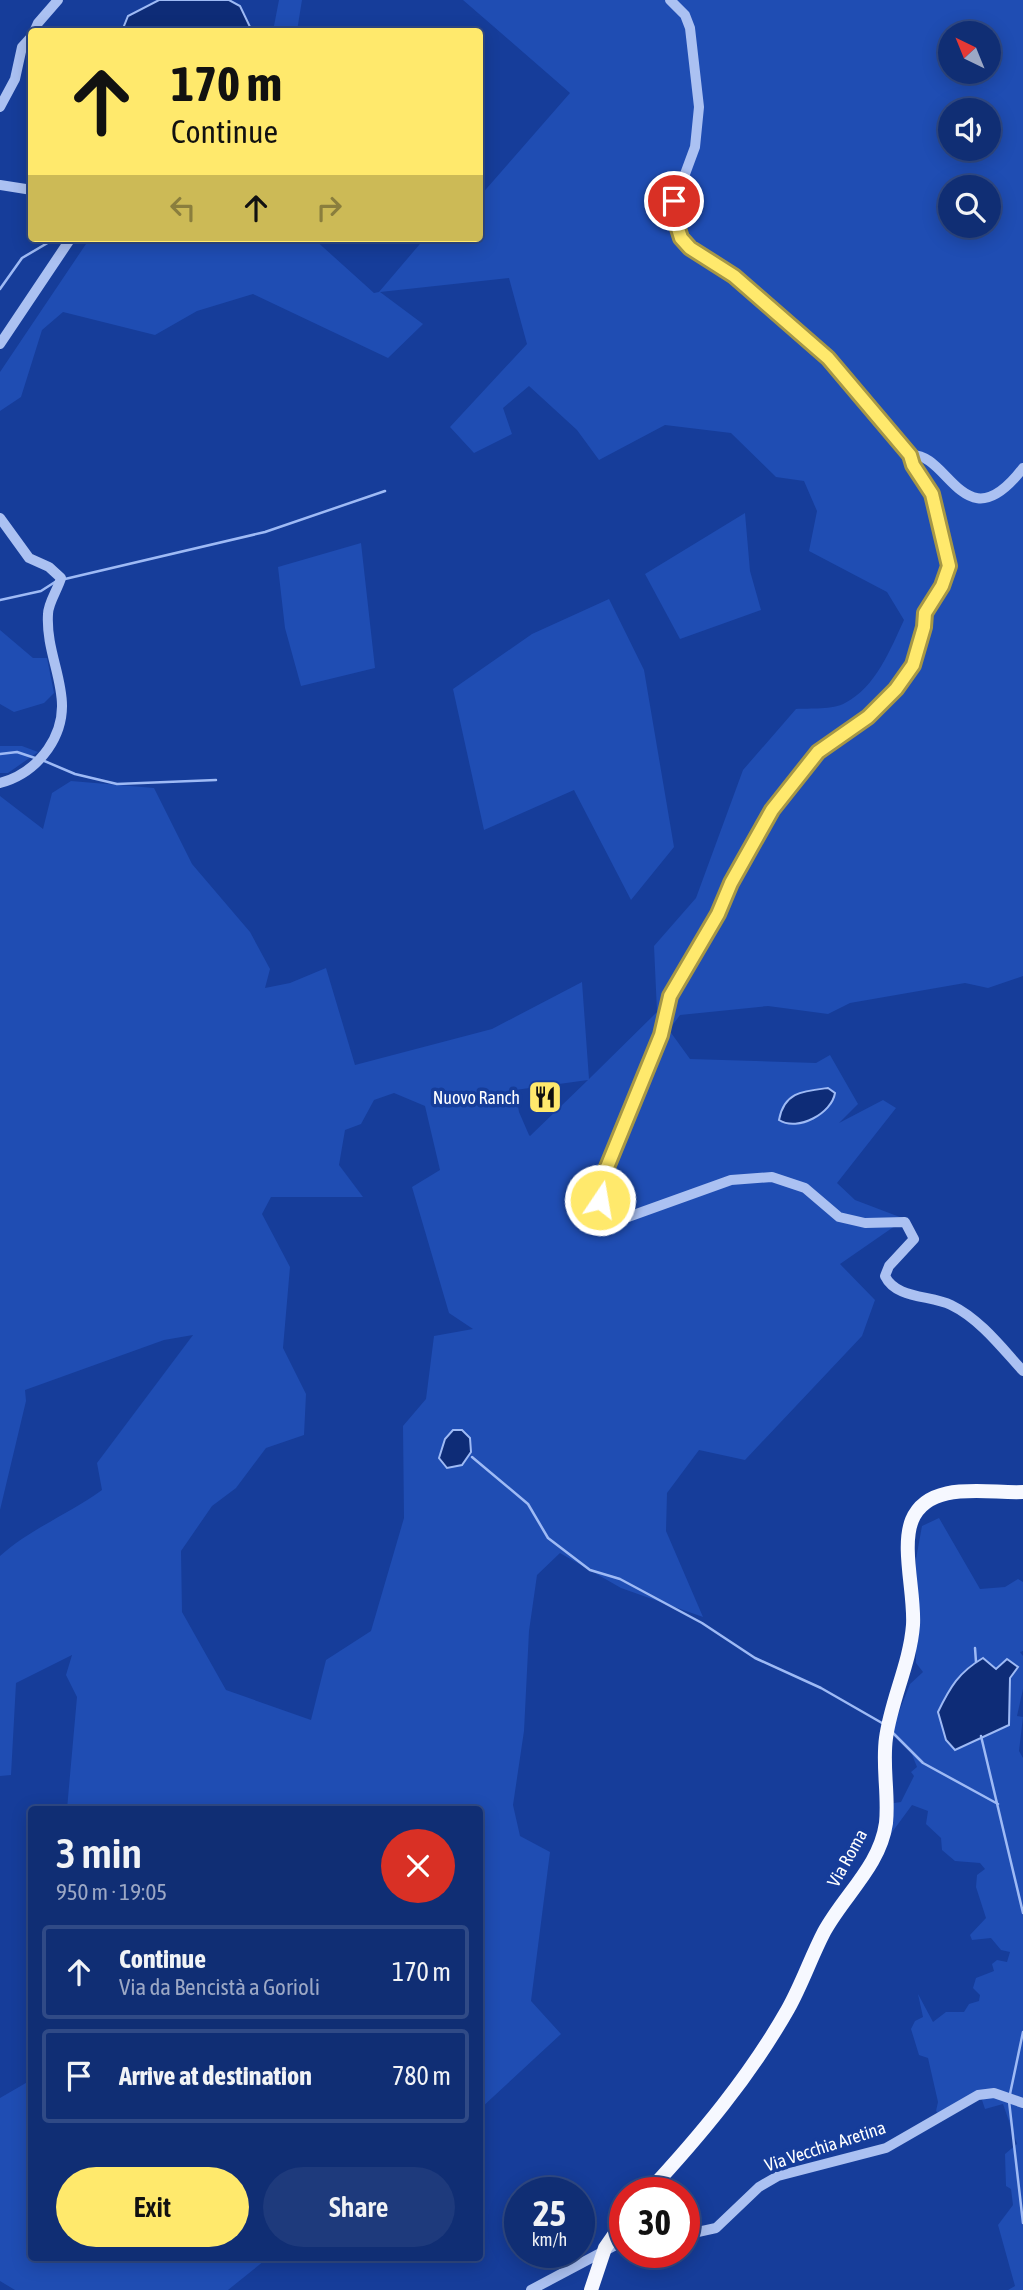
<!DOCTYPE html>
<html lang="en">
<head>
<meta charset="utf-8">
<style>
  :root { --surface:#102e74; --page:#1e3a7c; --text:#f1f3f6; --muted:#9ca8c5; --line:#304a86; --accent:#ffe96c }
  body { margin:0; font-family:"Asap Condensed",sans-serif; background:var(--page); color:var(--text); height:100vh; display:flex; flex-direction:column; font-size:26px; white-space:nowrap }
  * { box-sizing:border-box; margin:0 }
  p { font-size:23px; color:var(--muted) }
  .icon { flex:none; width:38px; height:38px; fill:none; stroke:currentColor; stroke-width:2; stroke-linecap:round; stroke-linejoin:round }
  .map { position:relative; flex:1; overflow:hidden }
  .side { position:absolute; left:28px; top:1806px; width:455px; height:455px; display:flex; flex-direction:column; background:var(--surface); border-radius:7px; box-shadow:0 4px 18px #0003,0 0 0 2px var(--line) }
  .side>* { flex:none }
  .top-card { position:absolute; left:28px; top:28px; width:455px; height:214px; border-radius:7px; box-shadow:0 4px 18px #0003,0 0 0 2px var(--line); background:#ffe96c; color:#111; overflow:hidden }
  .needle { width:46px; rotate:317deg }
  .fabs { position:absolute; left:938px; top:21px; display:grid; gap:14px }
  .fabs a { display:grid; place-items:center; width:63px; height:63px; border-radius:50%; background:var(--surface); box-shadow:0 4px 18px #0003,0 0 0 2px var(--line); font-size:35px }
  .speed { position:absolute; left:504px; top:2177px; display:flex; gap:14px; font-size:35px; font-weight:700; text-align:center }
  .speed>* { display:grid; place-content:center; width:91px; height:91px; border-radius:50%; background:var(--surface); box-shadow:0 4px 18px #0003,0 0 0 2px var(--line); line-height:1 }
  .speed small { font-size:18px; font-weight:400 }
  .speed .limit { border:10px solid #d22; background:#fff; color:#111 }
  .pin { position:absolute; display:grid; place-items:center; width:60px; height:60px; color:#fff; margin:-30px; border:4px solid #fff; border-radius:50%; box-shadow:0 2px 7px #0007 }
  .me { position:absolute; width:77px; margin:-38px; rotate:12deg; stroke-linejoin:round; filter:drop-shadow(0 0 5px #0008) }
  .turn { display:flex; align-items:center; gap:24px; height:147px; padding:0 28px; font-size:32px }
  .turn .icon { width:91px; height:91px; stroke-width:2.5 }
  .turn b { display:block; font-size:49px; line-height:60px }
  .lanes { display:flex; align-items:center; height:66px; padding:0 28px; background:#0003; justify-content:center; gap:35px; direction:ltr }
  .lanes .off { opacity:.35 }
  .round { display:grid; place-items:center; flex:none; width:74px; height:74px; border-radius:37px; background:var(--page) }
  .head { display:flex; align-items:center; justify-content:space-between; height:119px; padding:0 28px }
  h1 { font-size:42px; font-weight:600; line-height:52px }
  .button { display:flex; gap:14px; margin-top:auto; padding:14px 28px }
  .button a { flex:1; height:80px; border-radius:42px; background:var(--accent); color:#111; font-size:28px; font-weight:600; line-height:80px; text-align:center }
  .button a+a { background:var(--page); color:var(--text) }
  ul { padding:0; list-style:none }
  li { display:flex; align-items:center; gap:21px; height:94px; margin:0 14px 10px; padding:0 14px; border:4px solid var(--line); border-radius:7px }
  li div { flex:1 }
  li b { display:block; font-size:26px }
  li em { font-style:normal }
  .map>svg:first-child { display:block }
</style>
</head>
<body>
<div class="map">
<svg width="1023" height="2290" viewBox="0 0 1023 2290">
  <rect width="100%" height="100%" fill="#163d9a"/>
  <path fill="#1f4db3" fill-rule="evenodd" d="M279 0H302L297 31H273Z
    M463 0H1023V976L988 988 965 983 850 1003 828 1014 768 1006 680 1015 669 1030 690 1059 816 1063 830 1055 858 1104 839 1123 883 1100 896 1108 837 1183 855 1200 905 1219 840 1264 875 1300 862 1336 745 1460 699 1450 667 1493 666 1531 703 1617 621 1588 560 1553 537 1575 529 1631 524 1731 513 1805 520 1836 550 1852 531 2001 561 2034 480 2109V1810L67 1809 77 1697 66 1675 72 1655 16 1683 11 1775 0 1776V1556C30 1529 69 1514 102 1490L97 1463 193 1335 164 1340 25 1390 26 1401 0 1510V796L43 829 52 793 71 781 154 788 192 864 250 932 270 969 265 988 290 983 326 968 355 1065 492 1029 582 982 589 1079 657 1012 654 946 696 898 743 770 796 709C810 708 833 710 845 703 876 687 890 650 904 620L887 592 809 551 817 511 804 481 776 477 731 433 665 425 599 460 577 430 529 386 503 408 512 434 474 453 450 427 527 344 509 278 380 292 423 324 388 358 253 294 197 311 155 335 63 312 42 330 21 397 0 411V372L90 238H313L374 293 379 292 425 238H480V196L570 93ZM950 33H989V72H950ZM950 110H989V149H950ZM950 187H989V226H950ZM588 1080 530 1136 529 1135 519 1112 515 1090ZM394 1093 425 1106 440 1170 412 1187 449 1313 473 1329 434 1336 426 1399 403 1426 404 1518 371 1631 326 1660 311 1720 226 1690 182 1612 181 1551 212 1506 236 1488 266 1448 304 1435 306 1394 283 1348 290 1267 262 1214 271 1197H363L339 1165 345 1130 361 1124 374 1100Z
    M745 513 750 571 761 610 680 639 645 574Z
    M361 543 375 668 301 686 285 628 278 567Z
    M609 599 644 670 674 847 631 900 574 790 484 830 453 689 532 634Z
    M0 630 33 658H47L54 693 44 703 14 712 0 704Z
    M0 746H22L38 752 8 773H0Z
    M939 1518 980 1589 1005 1587 1018 1579 1023 1582V1651L1020 1652 1023 1656V1689L1017 1716 1023 1717 1019 1751 1023 1758V2290H1008L1015 2286 998 2225 1013 2205 1011 2189 1006 2186 1005 2154 1017 2144 1003 2104 985 2109 982 2100 991 2094 941 2116 936 2111 938 2102 928 2058 919 2055 911 2029 915 2021 923 2017 918 1994 933 2022 946 2012H964L969 2004 979 2001 980 1995 973 1988 976 1978 994 1971 992 1964 997 1960 1007 1962 1010 1952 1001 1950 991 1938 972 1940 970 1935 986 1918 976 1887 977 1875 985 1869 980 1863 955 1861 942 1850 941 1838 926 1824 928 1811 912 1805 890 1835 887 1804 901 1802 914 1776 911 1772 917 1767 911 1752 891 1732 910 1684 923 1672 916 1663V1559L922 1526ZM996 1669 1010 1678 1009 1725 955 1750Z
    M31 2080 32 2258H266L264 2261 228 2290H15L0 2281V2098Z"/>
  <path fill="#0e2c77" stroke="#9ebaf5" stroke-width="2" d="M159 0H229L240 6 252 31H122L128 16Z
    M828 1088 835 1093C832 1113 798 1132 779 1120 784 1092 803 1091 828 1088Z
    M453 1430H462L470 1438 471 1452 462 1465 447 1468 439 1458 445 1439Z
    M983 1658 996 1669 1007 1659 1018 1667 1010 1678 1009 1725 955 1750 946 1740 938 1712C950 1687 959 1672 983 1658Z"/>
  <g fill="none" stroke-linecap="round" stroke-linejoin="round">
    <path stroke="#9ebaf5" stroke-width="2.5" d="M0 289 22 258 56 238
      M65 579 265 532 385 491
      M0 600 41 591 55 582
      M0 754 17 752 35 758
      M42 760 75 774 117 784 216 780
      M472 1457 528 1504 548 1538 590 1570 620 1579 702 1623 755 1658 821 1688 882 1723
      M975 1648 976 1662
      M892 1732 923 1763 998 1804
      M981 1736 1023 1913
      M1010 2094 1023 2032
      M1009 2101 1023 2223"/>
    <path stroke="#abc1f2" stroke-width="10" d="M670 0 685 15 690 28 699 107 695 147 675 201V219L681 238 701 257 734 276 774 309 828 358 910 455 913 465 932 494 949 566 942 585 925 613 920 646 913 665 896 689 868 717 818 752 772 810 731 883 718 914 674 988 661 1035 603 1177 599 1200 603 1214 613 1221 628 1217 731 1180 772 1177 805 1188 839 1217 865 1223 905 1222 914 1239 889 1266 885 1276C896 1299 930 1295 951 1305 980 1319 1002 1348 1023 1371
      M34 32 38 23 58 0
      M0 107 15 79 22 47 32 36
      M0 185 32 190
      M0 344 71 238
      M910 455C949 451 964 545 1023 468
      M0 518 29 558 49 567 61 578C58 589 48 603 48 614 45 664 81 701 48 749 36 766 19 778 0 783
      M684 2235 716 2228 759 2187 778 2176 886 2148 978 2095 994 2093 1023 2103
      M531 2290 625 2240"/>
    <path stroke="#f6f8ff" stroke-width="14" d="M647 2193C700 2136 750 2076 788 2009 802 1984 811 1957 824 1932 844 1895 880 1866 886 1823 889 1795 882 1766 886 1738 891 1700 910 1664 913 1625 915 1594 901 1547 912 1520 929 1479 989 1494 1023 1492
      M591 2290 605 2248 625 2219"/>
  </g>
  <g fill="none" stroke-linecap="round" stroke-linejoin="round">
    <g stroke="#a69746" stroke-width="18">
      <path id="route" d="M600 1200 603 1177 661 1035 670 996 718 914 731 883 772 810 818 752 868 717 896 689 913 665 924 627 925 613 942 586 949 566 932 494 913 465 910 455 828 358 734 276 690 248 681 238 675 219 674 201"/>
    </g>
    <use href="#route" stroke="#ffe96c" stroke-width="12"/>
  </g>
  <defs>
    <g id="restaurant-square" transform="scale(1.75)"><rect x="-9" y="-9" width="18" height="18" rx="4" fill="#ffe96c" stroke="#163d9a"/><path d="M-5-6h1v4h1v-4h1v4h1v-4h1v5L-1.5 .5V6h-2V.5L-5-1ZM5-6V6H3V1.5H1.5Q1.5-4 5-6Z" fill="#111"/></g>
  </defs>
  <g fill-rule="evenodd">
    <use href="#restaurant-square" x="545" y="1097"/>
  </g>
  <g text-anchor="middle" dominant-baseline="central" stroke-width="7" stroke-linejoin="round" paint-order="stroke">
    <g font-size="18" fill="#fff" stroke="#163d9a" text-anchor="end">
      <text x="520" y="1097">Nuovo Ranch</text>
    </g>
    <g font-size="18" fill="#fff" stroke="#163d9a">
      <text transform="translate(847 1858) rotate(-61)">Via Roma</text>
      <text transform="translate(825 2146) rotate(-18)">Via Vecchia Aretina</text>
    </g>
  </g>
</svg>
<div class="fabs">
<a><svg class="needle" viewBox="-14 -14 28 28"><path d="M0-13l5 13h-10z" fill="#e53935"/><path d="M0 13l5-13h-10z" fill="#9ca8c5"/></svg></a>
<a><svg class="icon" aria-label="sound" viewBox="0 0 24 24"><path d="M4 9h4l5-4v14l-5-4H4zM17 9q2 3 0 6"/></svg></a>
<a><svg class="icon" aria-label="search" viewBox="0 0 24 24"><circle cx="10" cy="10" r="6"/><path d="M15 15l6 6"/></svg></a>
</div>
<div class="speed"><div>25<small>km/h</small></div><div class="limit">30</div></div>
<div class="pin" style="left:674px;top:201px;background:#d93025"><svg class="icon" aria-label="arrive" viewBox="0 0 24 24"><path d="M6 21V4h12l-3 4 3 4H6"/></svg></div>
<svg class="me" style="left:600px;top:1200px" viewBox="-20 -20 40 40"><circle r="17" fill="#ffe96c" stroke="#fff" stroke-width="3"/><path d="M0-11L8 9 0 5-8 9z" fill="#fff"/></svg>
<div class="top-card">
<div class="turn"><svg class="icon" aria-label="ahead" viewBox="0 0 24 24"><path d="M12 20V5M6 11l6-6 6 6"/></svg><div><b>170 m</b>Continue</div></div>
<div class="lanes"><svg class="icon off" aria-label="left" viewBox="0 0 24 24"><path d="M17 20v-9H6M10 6l-5 5 5 5"/></svg><svg class="icon" aria-label="ahead" viewBox="0 0 24 24"><path d="M12 20V5M6 11l6-6 6 6"/></svg><svg class="icon off" aria-label="right" viewBox="0 0 24 24"><path d="M7 20v-9h11M14 6l5 5-5 5"/></svg></div>
</div>
<section class="side">
<div class="head"><div><h1>3 min</h1><p>950 m · 19:05</p></div><a class="round" style="background:#d93025;color:#fff"><svg class="icon" aria-label="close" viewBox="0 0 24 24"><path d="M6 6l12 12M18 6L6 18"/></svg></a></div>
<ul>
<li><svg class="icon" aria-label="ahead" viewBox="0 0 24 24"><path d="M12 20V5M6 11l6-6 6 6"/></svg><div><b>Continue</b><p>Via da Bencistà a Gorioli</p></div><em>170 m</em></li>
<li><svg class="icon" aria-label="arrive" viewBox="0 0 24 24"><path d="M6 21V4h12l-3 4 3 4H6"/></svg><div><b>Arrive at destination</b></div><em>780 m</em></li>
</ul>
<div class="button"><a>Exit</a><a>Share</a></div>
</section>
</div>
</body>
</html>
